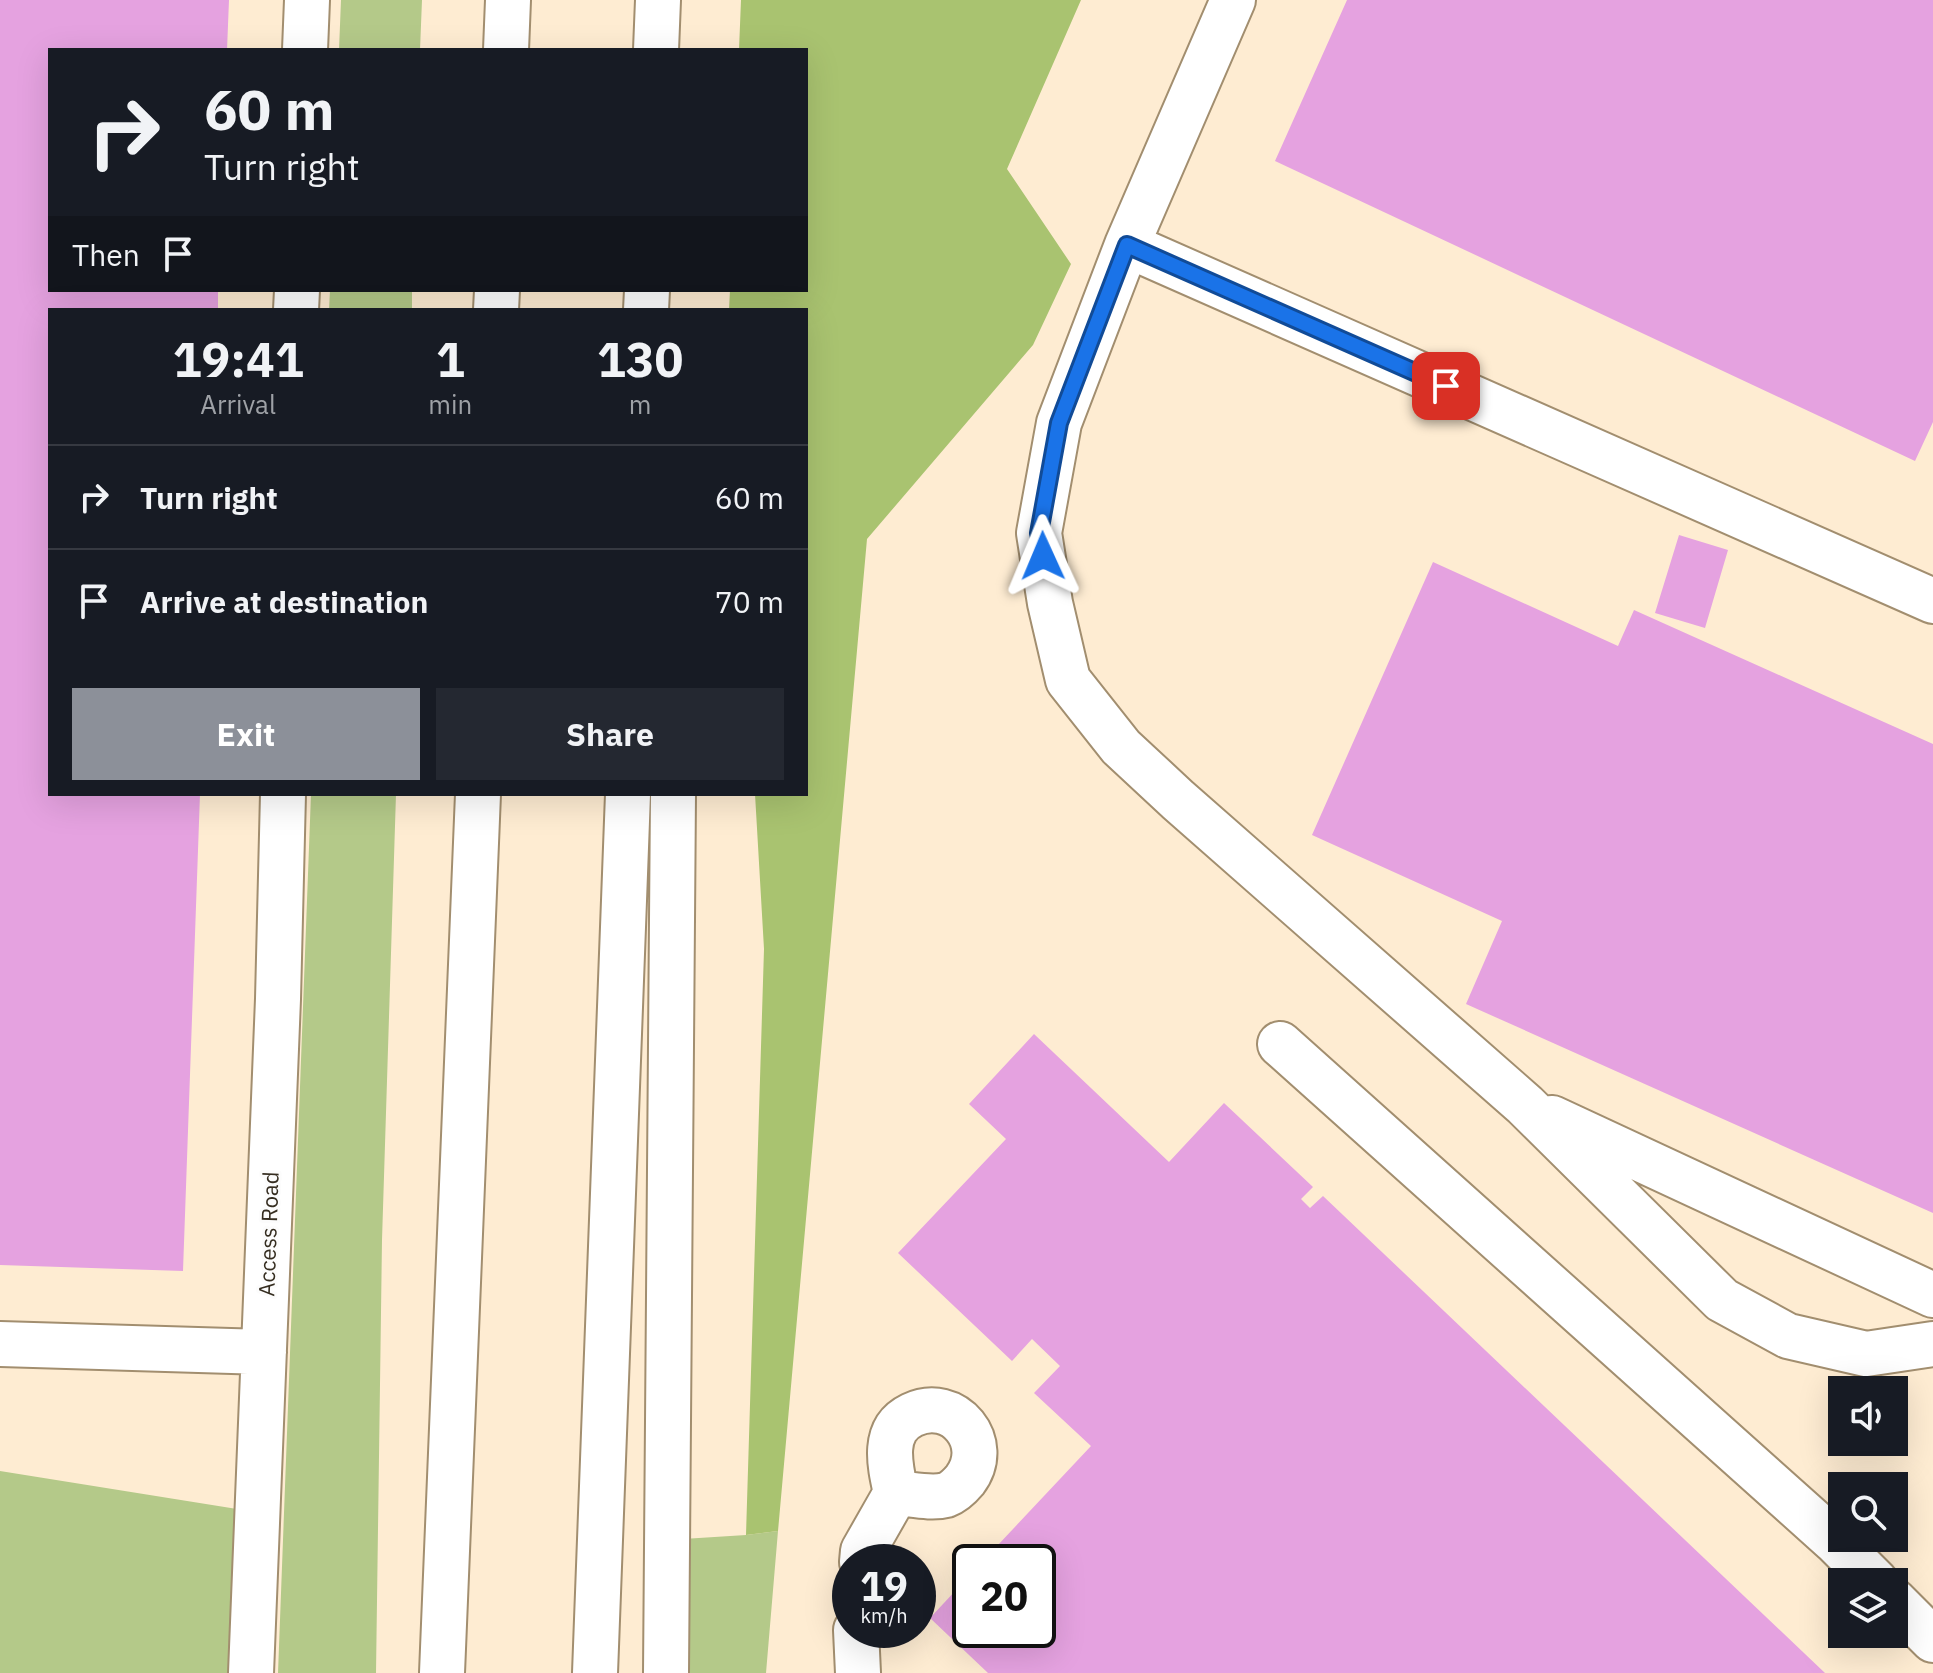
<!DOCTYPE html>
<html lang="en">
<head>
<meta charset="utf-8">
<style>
  :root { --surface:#171b24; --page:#242831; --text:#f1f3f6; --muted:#9ea1a6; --line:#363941; --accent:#8c9099 }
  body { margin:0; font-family:"IBM Plex Sans",sans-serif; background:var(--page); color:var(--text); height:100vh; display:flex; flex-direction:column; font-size:30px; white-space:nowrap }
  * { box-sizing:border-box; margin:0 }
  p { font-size:26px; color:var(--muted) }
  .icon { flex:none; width:44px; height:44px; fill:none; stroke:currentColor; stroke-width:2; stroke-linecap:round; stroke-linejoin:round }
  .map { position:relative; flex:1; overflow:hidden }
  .sheet { position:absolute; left:48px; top:308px; width:760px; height:488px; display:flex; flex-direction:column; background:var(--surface); border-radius:0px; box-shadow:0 8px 32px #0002 }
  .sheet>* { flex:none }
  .hud { position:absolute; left:48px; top:48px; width:760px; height:244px; border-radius:0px; box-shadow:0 8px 32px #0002; background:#171b24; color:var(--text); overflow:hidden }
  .controls { position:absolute; left:1828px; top:1376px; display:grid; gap:16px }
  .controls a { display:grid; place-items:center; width:80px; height:80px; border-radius:0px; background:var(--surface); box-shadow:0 8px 32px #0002; font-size:40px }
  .speed { position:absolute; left:832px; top:1544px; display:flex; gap:16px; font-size:40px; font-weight:700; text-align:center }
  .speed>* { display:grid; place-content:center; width:104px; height:104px; border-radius:50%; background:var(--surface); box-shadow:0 8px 32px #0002; line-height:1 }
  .speed small { font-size:20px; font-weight:400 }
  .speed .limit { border:4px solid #111; border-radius:12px; background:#fff; color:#111 }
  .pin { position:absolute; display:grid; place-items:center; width:68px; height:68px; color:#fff; margin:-34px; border-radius:16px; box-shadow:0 4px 12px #0006 }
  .me { position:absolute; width:88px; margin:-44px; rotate:359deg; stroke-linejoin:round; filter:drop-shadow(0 0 6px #0008) }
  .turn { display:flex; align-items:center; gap:28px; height:168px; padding:0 24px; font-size:36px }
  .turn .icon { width:104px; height:104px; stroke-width:2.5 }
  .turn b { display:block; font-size:56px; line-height:68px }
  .then { display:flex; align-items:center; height:76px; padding:0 24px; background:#0003; gap:16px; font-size:30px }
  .eta { display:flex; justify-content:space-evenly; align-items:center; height:136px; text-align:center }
  .eta b { font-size:48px; font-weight:700; line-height:56px }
  .primary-button { display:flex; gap:16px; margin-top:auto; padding:16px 24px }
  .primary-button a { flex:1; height:92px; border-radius:0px; background:var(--accent); color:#fff; font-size:32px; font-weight:700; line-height:92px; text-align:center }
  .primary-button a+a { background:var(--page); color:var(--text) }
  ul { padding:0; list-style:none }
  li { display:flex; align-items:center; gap:24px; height:104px; padding:0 24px; border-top:2px solid var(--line) }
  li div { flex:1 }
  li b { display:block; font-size:30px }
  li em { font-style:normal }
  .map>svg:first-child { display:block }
</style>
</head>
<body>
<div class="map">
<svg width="1933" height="1673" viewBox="0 0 1933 1673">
  <rect width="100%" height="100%" fill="#feecd2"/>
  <path fill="#b4c989" d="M341 0H422L420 50H339Z
    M330 290H412V310H329Z
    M311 794H396L382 1240 376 1673H278Z
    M0 1471 237 1509 228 1673H0Z
    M778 1531 766 1673H690L683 1539 746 1535Z"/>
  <path fill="#a9c370" d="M741 0H1081L1007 169 1071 264 1033 345 867 539 778 1531 746 1535 764 949 755 794H806V310H729L730 290H806V50H739Z"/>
  <path fill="#e5a2e0" d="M0 0H229L227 50H50V290H218V310H50V794H200L183 1271 0 1265Z
    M1347 0H1933V422L1915 461 1275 161Z
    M1679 535 1728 550 1705 628 1655 613Z
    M1433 562 1618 646 1634 610 1933 744V1213L1466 1004 1502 921 1312 835Z
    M1034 1034 1169 1162 1224 1103 1313 1187 1301 1199 1310 1208 1323 1196 1825 1673H988L930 1618 970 1575V1630H1038V1562H982L1091 1446 1034 1393 1060 1366 1032 1339 1012 1361 898 1253 1006 1139 969 1104Z"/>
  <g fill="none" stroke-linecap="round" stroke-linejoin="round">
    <g stroke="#a28e6f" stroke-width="48">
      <path id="minor" d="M1233 0 1127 245 1059 423 1039 533 1050 603 1068 680 1121 747 1178 800 1525 1105 1722 1300 1788 1336 1866 1354 1933 1344
        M305 50 307 0
        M1127 245 1933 601
        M296 310 297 290
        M1280 1044 1835 1541 1876 1582
        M1552 1118 1933 1295
        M0 1344 264 1352
        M862 1562 863 1551 896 1493C890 1466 881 1430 912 1415 954 1395 993 1443 965 1480 960 1486 954 1492 946 1495 931 1499 911 1494 896 1493
        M1894 1601 1933 1640
        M856 1630 858 1673
        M251 1673 278 999 283 794"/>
    </g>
    <g stroke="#a28e6f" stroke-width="48">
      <path id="highway" d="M506 50 508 0
        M656 50 658 0
        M496 310 497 290
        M646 310 647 290
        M442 1673 478 794
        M595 1673 628 794
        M666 1673 673 794"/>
    </g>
    <use href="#minor" stroke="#fff" stroke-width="44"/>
    <use href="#highway" stroke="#fff" stroke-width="44"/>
  </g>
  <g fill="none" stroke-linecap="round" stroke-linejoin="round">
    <g stroke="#114b97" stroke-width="20">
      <path id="route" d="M1043 556 1039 533 1059 423 1127 245 1446 386"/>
    </g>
    <use href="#route" stroke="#1a73e8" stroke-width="14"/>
  </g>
  <g text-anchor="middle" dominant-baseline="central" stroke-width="6" stroke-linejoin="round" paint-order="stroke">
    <g font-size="22" fill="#352d20" stroke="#fcfcfc">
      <text transform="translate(268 1234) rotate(-88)">Access Road</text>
    </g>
  </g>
</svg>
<div class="controls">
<a><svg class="icon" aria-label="sound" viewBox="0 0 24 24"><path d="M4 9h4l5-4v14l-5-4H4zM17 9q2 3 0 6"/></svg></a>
<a><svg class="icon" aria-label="search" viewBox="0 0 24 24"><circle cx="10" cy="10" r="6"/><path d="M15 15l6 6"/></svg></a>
<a><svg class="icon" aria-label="layers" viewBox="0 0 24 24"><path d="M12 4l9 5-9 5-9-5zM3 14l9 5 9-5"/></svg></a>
</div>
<div class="speed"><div>19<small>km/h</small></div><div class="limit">20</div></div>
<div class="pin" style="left:1446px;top:386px;background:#d93025"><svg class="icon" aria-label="arrive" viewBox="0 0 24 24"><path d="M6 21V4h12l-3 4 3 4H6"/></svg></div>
<svg class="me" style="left:1043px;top:556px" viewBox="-20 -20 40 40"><path d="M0-17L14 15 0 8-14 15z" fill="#1a73e8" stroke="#fff" stroke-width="4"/></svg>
<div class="hud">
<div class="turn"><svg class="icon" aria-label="right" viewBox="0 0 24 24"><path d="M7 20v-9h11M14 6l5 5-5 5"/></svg><div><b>60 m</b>Turn right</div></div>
<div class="then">Then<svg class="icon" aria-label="arrive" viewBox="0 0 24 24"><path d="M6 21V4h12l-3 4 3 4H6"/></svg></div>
</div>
<section class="sheet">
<div class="eta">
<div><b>19:41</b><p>Arrival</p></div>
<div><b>1</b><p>min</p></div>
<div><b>130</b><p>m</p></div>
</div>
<ul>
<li><svg class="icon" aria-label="right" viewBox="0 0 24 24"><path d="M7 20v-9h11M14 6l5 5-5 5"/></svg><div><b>Turn right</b></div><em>60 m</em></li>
<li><svg class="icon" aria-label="arrive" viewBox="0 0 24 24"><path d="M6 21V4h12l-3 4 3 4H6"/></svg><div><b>Arrive at destination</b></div><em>70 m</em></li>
</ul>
<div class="primary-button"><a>Exit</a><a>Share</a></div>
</section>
</div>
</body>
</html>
